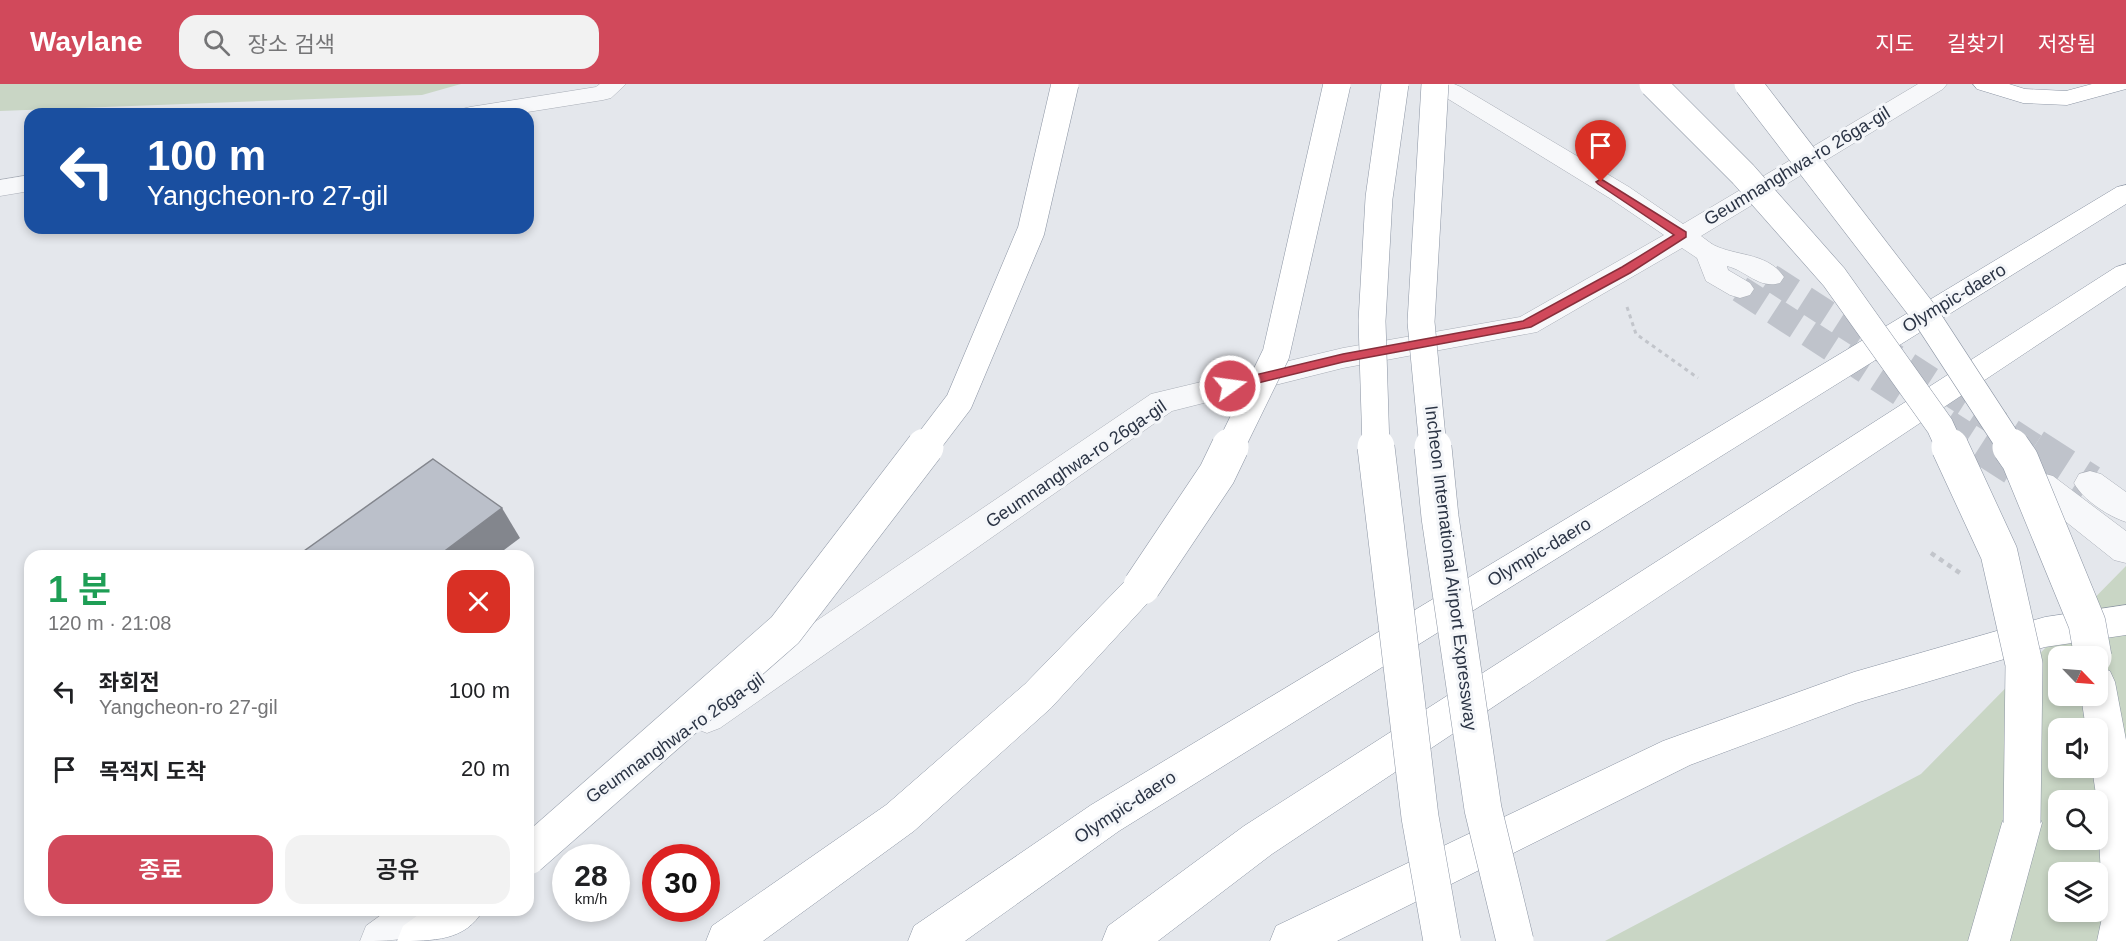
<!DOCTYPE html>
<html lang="ko">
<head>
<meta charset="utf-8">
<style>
  :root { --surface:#fff; --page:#f2f2f2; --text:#202124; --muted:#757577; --accent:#d1495b }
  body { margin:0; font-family:Helvetica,"Noto Sans KR",sans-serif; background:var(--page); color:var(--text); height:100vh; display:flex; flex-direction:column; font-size:22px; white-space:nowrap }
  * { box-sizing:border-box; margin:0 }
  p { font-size:20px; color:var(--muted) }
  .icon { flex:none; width:33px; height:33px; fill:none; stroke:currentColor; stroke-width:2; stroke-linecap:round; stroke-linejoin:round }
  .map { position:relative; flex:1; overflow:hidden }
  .sheet { position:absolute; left:24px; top:466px; width:510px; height:366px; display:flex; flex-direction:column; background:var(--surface); border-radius:18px; box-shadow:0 3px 9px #0003 }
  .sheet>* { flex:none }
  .banner { position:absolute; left:24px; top:24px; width:510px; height:126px; border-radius:18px; box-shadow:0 3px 9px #0003; background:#1a4fa0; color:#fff; overflow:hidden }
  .needle { width:39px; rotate:115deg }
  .fabs { position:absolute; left:2048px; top:562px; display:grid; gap:12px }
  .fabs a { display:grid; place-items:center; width:60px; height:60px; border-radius:12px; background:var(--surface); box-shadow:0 3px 9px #0003; font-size:30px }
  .speed { position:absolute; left:552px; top:760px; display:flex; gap:12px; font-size:30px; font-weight:700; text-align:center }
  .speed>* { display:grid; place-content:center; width:78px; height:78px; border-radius:50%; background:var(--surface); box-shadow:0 3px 9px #0003; line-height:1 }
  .speed small { font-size:15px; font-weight:400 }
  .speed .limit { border:9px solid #d22; background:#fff; color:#111 }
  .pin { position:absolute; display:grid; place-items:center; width:51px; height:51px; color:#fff; margin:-62px -26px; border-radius:50% 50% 50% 0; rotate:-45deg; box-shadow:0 0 6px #0007 }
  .pin .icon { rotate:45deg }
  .me { position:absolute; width:66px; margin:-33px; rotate:76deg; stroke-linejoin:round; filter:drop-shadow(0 0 4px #0008) }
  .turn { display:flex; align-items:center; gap:21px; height:126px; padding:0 24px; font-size:27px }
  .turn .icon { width:78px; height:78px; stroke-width:2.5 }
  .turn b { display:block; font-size:42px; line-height:51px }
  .round { display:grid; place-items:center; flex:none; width:63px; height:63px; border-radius:18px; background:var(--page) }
  .summary { display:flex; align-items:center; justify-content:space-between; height:102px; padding:0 24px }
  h1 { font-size:36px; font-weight:600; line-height:45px; color:#1e9e55 }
  .action { display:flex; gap:12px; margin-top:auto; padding:12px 24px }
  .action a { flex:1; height:69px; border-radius:18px; background:var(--accent); color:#fff; font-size:24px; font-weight:600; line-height:69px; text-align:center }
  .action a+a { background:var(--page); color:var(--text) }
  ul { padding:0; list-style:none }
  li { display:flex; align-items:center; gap:18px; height:78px; padding:0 24px }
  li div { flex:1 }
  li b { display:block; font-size:22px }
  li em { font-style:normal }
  header { display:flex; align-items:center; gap:36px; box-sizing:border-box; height:84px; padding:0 30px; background:var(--accent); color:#fff }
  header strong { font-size:28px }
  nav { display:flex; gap:33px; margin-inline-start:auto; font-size:21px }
  .search { width:420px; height:54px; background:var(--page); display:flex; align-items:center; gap:15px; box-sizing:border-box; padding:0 21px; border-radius:18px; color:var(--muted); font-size:22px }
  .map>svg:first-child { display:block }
</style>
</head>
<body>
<header>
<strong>Waylane</strong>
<div class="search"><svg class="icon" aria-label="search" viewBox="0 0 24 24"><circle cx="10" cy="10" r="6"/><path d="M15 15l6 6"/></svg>장소 검색</div>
<nav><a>지도</a><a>길찾기</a><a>저장됨</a></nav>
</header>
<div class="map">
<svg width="2126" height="857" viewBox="0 0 2126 857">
  <rect width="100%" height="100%" fill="#e4e7ec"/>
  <path fill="#c9d6c5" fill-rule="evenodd" d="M0 0H461L422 11 0 27Z
    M2126 482V857H1605L1921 690ZM2058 573H2097V612H2058ZM2058 645H2097V684H2058ZM2058 717H2097V756H2058ZM2058 789H2097V828H2058Z"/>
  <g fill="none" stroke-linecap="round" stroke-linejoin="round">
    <path stroke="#bfc3cb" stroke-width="27" stroke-dasharray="27 14" stroke-linecap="butt" d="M1770 193 2036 364
      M1740 205 1986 364"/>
    <path stroke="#bfc3cb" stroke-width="37" stroke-dasharray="37 18" stroke-linecap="butt" d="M1983 363 2033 395
      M2034 363 2090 399"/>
    <g stroke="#a9aeb7" stroke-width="1">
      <path id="minor" d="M600 0H626L611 14 603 16 515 30H458L462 25 470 23 596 3Z
        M1422 0H1454L1461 3 1629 103 1683 140 1918 0H1947L1943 5 1701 152C1707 156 1712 161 1718 163 1740 172 1769 170 1784 193L1780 199C1758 205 1747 187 1727 182L1728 186 1750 199 1754 205 1750 211 1740 214 1730 211 1706 197 1697 174 1682 164 1537 248 1343 284 1172 327 720 644 707 649 694 644 688 632 694 620 1151 310 1343 264 1520 233 1664 151 1611 115 1445 13 1426 5Z
        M30 91V107L0 112V96Z
        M2090 387 2101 390 2126 408V438C2108 432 2083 416 2074 399L2079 390Z
        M2042 389 2053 392 2126 447V479L2114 476 2031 410 2026 401 2031 392Z
        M388 826H446C429 857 396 857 360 857L366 842Z"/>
    </g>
    <g stroke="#8b94a3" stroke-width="1">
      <path id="highway" d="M1973 0H2009L2025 5 2066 7 2092 0H2126V5L2067 21 2023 19 1977 5Z
        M2126 101V120L1119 747 965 857H908L914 842 1091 721 2117 103Z
        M2126 180V202L1272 770 1158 857H1102L1108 842 1244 742 2116 183Z
        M1142 488 1154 492 1159 502 1154 512 1051 624 914 747 763 857H706L712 842 886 721 1025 600 1130 492Z
        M2126 521V551L2045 563 1856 619 1690 681 1337 857H1270L1276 842 1663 657 1854 588 2045 533Z
        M2097 582 2110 587 2115 598 2126 656V857H2097L2103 829 2097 717 2092 684H2097V645H2086L2081 612H2097Z
        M2022 720 2036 726 2042 739 2010 857H1968L2002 739 2008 726Z
        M425 826H483C466 857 433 857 397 857L403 842Z"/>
    </g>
    <path stroke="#c2c5cb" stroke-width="3" stroke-dasharray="4 4" stroke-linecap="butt" d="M1627 223 1636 250 1698 294"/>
    <path stroke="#c2c5cb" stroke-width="4.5" stroke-dasharray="5 5" stroke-linecap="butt" d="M1931 469 1960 489"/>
    <use href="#minor" fill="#f7f8fa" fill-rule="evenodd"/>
    <use href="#highway" fill="#fff" fill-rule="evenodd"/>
    <g stroke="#8b94a3" stroke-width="28" stroke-linecap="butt">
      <path id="highway-bridge-far1" d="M1653 0 1743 90 1834 193 1940 342 1950 364
        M1748 0 1924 229 2012 364
        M924 364 959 318 1031 147 1065 0
        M1230 364 1276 270 1337 0
        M1376 364 1372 237 1379 114 1395 0
        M1433 364 1421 238 1435 0"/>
    </g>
    <g stroke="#8b94a3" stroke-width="38" stroke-linecap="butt">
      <path id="highway-bridge" d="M1376 363 1420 733 1442 857
        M1433 363 1440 433 1483 725 1515 857
        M1950 363 1999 469 2024 580 2022 739
        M2011 363 2020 376 2087 539 2093 573
        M1142 502 1217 390 1230 363
        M528 772 785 546 925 363"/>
    </g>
    <use href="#highway-bridge-far1" stroke="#fff" stroke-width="27"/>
    <use href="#highway-bridge" stroke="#fff" stroke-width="37"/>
  </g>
  <path fill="#83868d" d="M502 424 520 454 496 472H438Z"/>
  <path fill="#bbc0ca" stroke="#83868d" stroke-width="1.5" d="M433 375 502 424 438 472H297Z"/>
  <path fill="#d1495b" stroke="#882f3b" stroke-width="1.5" d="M1601 95 1686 148V153L1630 189 1531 243 1343 278 1230 306 1224 302 1230 297 1343 270 1523 237 1622 183 1674 151 1598 100 1596 98Z"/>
  <g text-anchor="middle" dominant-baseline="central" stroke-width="6" stroke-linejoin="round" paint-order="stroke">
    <g font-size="18" fill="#2b3445" stroke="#f4f6f9">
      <text transform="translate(1797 82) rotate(-31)">Geumnanghwa-ro 26ga-gil</text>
      <text transform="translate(1954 214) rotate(-31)">Olympic-daero</text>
      <text transform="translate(1076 380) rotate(-34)">Geumnanghwa-ro 26ga-gil</text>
      <text transform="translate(1539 468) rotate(-31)">Olympic-daero</text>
      <text transform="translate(1451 484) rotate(83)">Incheon International Airport Expressway</text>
      <text transform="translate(675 654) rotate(-35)">Geumnanghwa-ro 26ga-gil</text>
      <text transform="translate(1125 723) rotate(-33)">Olympic-daero</text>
    </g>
  </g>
</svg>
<div class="fabs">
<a><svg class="needle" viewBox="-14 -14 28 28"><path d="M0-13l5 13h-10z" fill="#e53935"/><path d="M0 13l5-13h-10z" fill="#757577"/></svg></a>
<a><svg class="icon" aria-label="sound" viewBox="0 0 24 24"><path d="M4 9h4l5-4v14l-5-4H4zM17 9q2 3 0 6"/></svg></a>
<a><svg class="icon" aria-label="search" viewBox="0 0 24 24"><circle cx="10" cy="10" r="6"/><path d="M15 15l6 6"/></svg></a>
<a><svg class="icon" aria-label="layers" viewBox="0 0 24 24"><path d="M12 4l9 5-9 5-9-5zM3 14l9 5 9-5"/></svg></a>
</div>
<div class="speed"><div>28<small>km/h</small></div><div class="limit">30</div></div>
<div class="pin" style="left:1601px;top:98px;background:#d93025"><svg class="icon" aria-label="arrive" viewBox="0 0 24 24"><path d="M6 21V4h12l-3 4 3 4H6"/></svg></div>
<svg class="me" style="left:1230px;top:302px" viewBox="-20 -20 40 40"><circle r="17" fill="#d1495b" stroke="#fff" stroke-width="3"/><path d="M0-11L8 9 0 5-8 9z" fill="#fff"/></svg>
<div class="banner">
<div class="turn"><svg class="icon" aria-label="left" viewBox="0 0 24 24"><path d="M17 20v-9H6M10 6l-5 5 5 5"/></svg><div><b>100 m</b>Yangcheon-ro 27-gil</div></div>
</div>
<section class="sheet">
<div class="summary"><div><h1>1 분</h1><p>120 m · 21:08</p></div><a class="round" style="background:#d93025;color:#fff"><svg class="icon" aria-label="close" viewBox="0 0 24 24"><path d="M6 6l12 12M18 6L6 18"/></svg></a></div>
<ul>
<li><svg class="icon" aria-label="left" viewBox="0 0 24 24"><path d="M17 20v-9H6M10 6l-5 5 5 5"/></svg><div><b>좌회전</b><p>Yangcheon-ro 27-gil</p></div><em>100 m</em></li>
<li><svg class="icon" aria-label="arrive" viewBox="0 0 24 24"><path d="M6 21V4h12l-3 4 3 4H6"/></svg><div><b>목적지 도착</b></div><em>20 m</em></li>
</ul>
<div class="action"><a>종료</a><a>공유</a></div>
</section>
</div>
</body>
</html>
